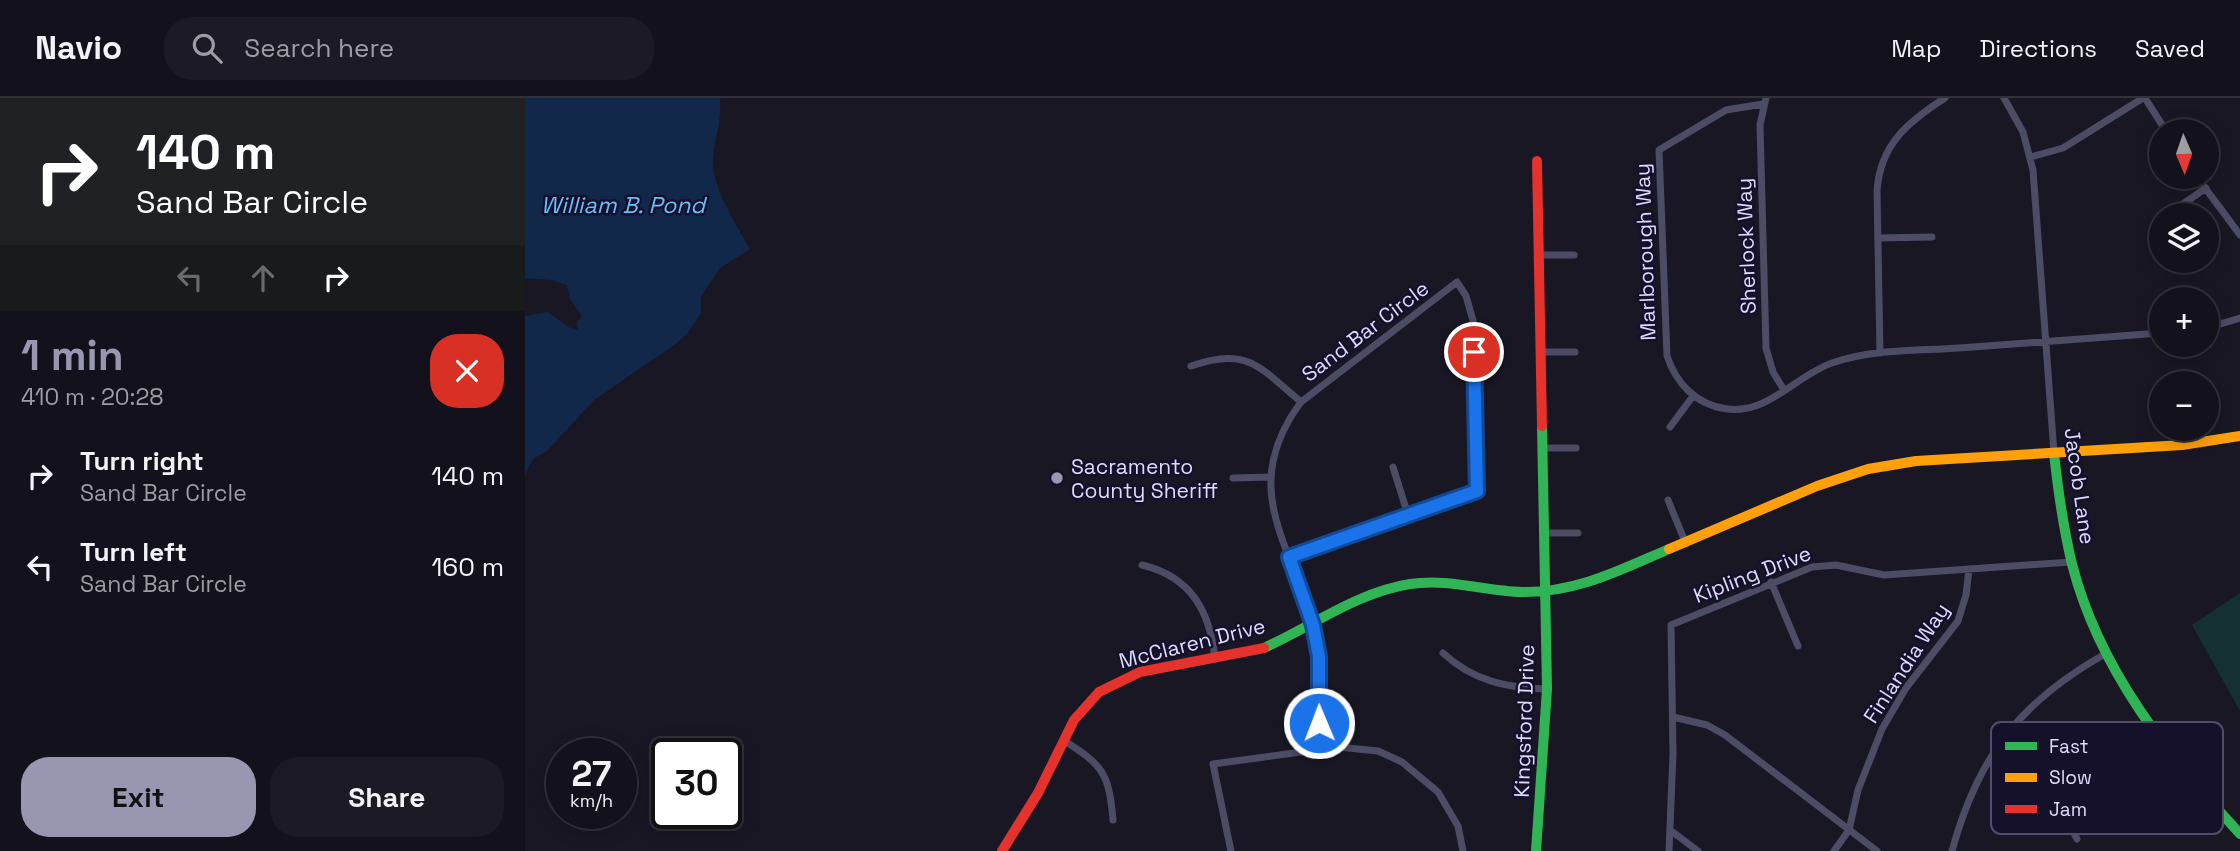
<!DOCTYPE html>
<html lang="en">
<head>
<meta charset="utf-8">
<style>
  :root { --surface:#13111b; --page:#1c1a24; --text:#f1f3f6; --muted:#9d9da3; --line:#32313a; --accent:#9996b2 }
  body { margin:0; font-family:"Space Grotesk",sans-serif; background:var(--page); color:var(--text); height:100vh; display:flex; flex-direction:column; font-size:26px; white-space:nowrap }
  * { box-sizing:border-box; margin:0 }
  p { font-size:23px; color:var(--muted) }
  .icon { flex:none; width:38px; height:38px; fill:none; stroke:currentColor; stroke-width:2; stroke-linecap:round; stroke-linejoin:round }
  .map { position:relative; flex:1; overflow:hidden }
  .side { display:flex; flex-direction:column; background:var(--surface); width:525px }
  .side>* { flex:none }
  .hud { background:#202124; color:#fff; overflow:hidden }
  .needle { width:46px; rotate:178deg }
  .fabs { position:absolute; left:1624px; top:21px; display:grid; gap:14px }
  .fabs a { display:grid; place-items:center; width:70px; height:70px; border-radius:50%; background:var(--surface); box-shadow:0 4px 18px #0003,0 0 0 2px var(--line); font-size:35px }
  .speed { position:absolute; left:21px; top:640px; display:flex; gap:14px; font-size:35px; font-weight:700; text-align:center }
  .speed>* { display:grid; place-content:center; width:91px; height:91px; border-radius:50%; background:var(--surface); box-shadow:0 4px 18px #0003,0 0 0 2px var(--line); line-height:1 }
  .speed small { font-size:18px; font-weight:400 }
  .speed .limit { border:4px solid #111; border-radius:10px; background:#fff; color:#111 }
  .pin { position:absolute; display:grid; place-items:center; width:60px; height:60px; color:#fff; margin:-30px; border:4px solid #fff; border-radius:50%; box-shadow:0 2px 7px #0007 }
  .me { position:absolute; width:77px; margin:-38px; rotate:359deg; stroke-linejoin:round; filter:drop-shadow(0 0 5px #0008) }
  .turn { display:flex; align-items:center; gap:24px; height:147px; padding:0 21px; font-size:32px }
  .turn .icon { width:91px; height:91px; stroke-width:2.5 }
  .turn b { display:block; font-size:49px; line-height:60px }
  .lanes { display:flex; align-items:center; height:66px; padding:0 21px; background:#0003; justify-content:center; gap:35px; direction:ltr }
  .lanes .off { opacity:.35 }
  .round { display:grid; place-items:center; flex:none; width:74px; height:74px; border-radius:28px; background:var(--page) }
  .summary { display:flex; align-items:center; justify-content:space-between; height:119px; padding:0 21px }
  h1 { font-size:42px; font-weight:800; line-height:52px; color:var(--accent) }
  .action { display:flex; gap:14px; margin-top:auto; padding:14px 21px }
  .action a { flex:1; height:80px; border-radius:28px; background:var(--accent); color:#111; font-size:28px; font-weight:800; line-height:80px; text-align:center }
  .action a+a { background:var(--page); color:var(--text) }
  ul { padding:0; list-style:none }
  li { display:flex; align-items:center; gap:21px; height:91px; padding:0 21px }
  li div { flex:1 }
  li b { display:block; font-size:26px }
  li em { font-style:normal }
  header { display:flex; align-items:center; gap:42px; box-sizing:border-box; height:98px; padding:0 35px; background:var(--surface); border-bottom:2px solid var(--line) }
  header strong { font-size:33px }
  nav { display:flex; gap:38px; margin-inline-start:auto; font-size:24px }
  .search { width:490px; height:63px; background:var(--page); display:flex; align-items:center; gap:18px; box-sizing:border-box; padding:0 24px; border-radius:28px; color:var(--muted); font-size:26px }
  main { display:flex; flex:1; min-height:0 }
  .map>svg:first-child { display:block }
</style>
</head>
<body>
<header>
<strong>Navio</strong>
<div class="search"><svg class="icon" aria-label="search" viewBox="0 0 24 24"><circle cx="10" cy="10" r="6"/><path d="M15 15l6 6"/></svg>Search here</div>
<nav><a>Map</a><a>Directions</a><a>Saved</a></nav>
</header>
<main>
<section class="side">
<div class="hud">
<div class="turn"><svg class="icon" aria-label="right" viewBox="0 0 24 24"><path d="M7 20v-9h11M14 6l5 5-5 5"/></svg><div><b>140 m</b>Sand Bar Circle</div></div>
<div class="lanes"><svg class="icon off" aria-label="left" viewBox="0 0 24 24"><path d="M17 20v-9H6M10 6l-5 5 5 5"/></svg><svg class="icon off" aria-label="ahead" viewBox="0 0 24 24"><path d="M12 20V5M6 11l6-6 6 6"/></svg><svg class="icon" aria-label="right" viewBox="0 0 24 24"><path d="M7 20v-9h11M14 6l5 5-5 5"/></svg></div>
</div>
<div class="summary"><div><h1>1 min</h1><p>410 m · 20:28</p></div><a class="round" style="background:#d93025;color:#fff"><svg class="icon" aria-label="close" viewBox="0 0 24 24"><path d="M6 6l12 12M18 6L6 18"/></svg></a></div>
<ul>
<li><svg class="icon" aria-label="right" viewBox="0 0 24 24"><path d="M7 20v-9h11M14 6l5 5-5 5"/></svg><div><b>Turn right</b><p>Sand Bar Circle</p></div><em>140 m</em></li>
<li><svg class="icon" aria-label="left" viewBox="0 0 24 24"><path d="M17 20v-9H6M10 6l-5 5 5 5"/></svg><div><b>Turn left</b><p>Sand Bar Circle</p></div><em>160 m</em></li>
</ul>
<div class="action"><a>Exit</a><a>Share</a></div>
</section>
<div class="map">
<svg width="1715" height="753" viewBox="0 0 1715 753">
  <rect width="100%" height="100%" fill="#191724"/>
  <path fill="#153030" d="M1715 495V613L1667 527Z"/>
  <path fill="#11284b" d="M0 0H195C197 21 190 39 188 60 185 86 212 128 225 151L195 170 176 198V215L163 235 149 247 69 302 22 353 8 361 0 377V218L23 214 43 229 53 232 52 224 57 218 45 201 42 187 26 182 0 180Z"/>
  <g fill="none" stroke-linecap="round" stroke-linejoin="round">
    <path stroke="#4d4c65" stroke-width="7" d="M1241 0 1235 27 1241 250 1248 274 1259 292
      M1479 0 1498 34 1508 72 1529 355
      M1620 0 1641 33
      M1238 6 1201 12 1134 52 1142 258C1151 285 1171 307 1202 311 1244 316 1270 278 1307 265 1347 251 1392 253 1434 250 1501 245 1569 240 1636 235
      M1506 59 1538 50 1618 0
      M1672 79 1715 137
      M1642 117 1681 90
      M1353 140 1407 139
      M1014 157H1049
      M1682 230 1715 220
      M1017 254H1050
      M1355 255 1352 93C1355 46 1384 23 1420 0
      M666 268C723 248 734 269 776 304
      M1145 329 1168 298
      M1019 350H1051
      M868 369 883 417
      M708 380 745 379
      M1143 402 1161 446
      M1020 435H1053
      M764 459 952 393 949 226 941 198 932 184 776 304C709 394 772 451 791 540 798 576 793 615 797 652
      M617 467C667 479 685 514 690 561
      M1246 484 1273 548
      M918 555C948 583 982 590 1022 591
      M1148 619 1182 627 1200 637 1352 753
      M538 642C578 667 584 675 588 722
      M1471 649C1523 676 1526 691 1552 741
      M1145 732 1173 753
      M706 753 688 666 813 649 853 653 877 664 913 694 933 728 938 753
      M1144 753 1148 656 1146 527 1287 469 1311 467 1359 477 1546 464
      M1309 753 1324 732 1333 692 1357 631 1381 590 1433 523 1441 497 1444 471
      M1427 753C1453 658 1495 604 1580 556"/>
    <path stroke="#30b455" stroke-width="10" d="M1529 355C1533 392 1538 429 1547 466 1574 572 1643 657 1715 736
      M739 550C787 528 833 494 885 486 923 480 959 493 997 494 1051 495 1095 472 1144 451
      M1011 753 1022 591 1017 328"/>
    <path stroke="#ff9f0a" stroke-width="10" d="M1144 451 1292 388 1343 371 1391 363 1657 347 1715 338"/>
    <path stroke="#e5322d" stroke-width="10" d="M1012 63 1017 328
      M477 753 513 695 549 622 574 594 615 574 739 550"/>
  </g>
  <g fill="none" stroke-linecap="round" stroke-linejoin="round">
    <g stroke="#114b97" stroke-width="18">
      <path id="route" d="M794 625V559L788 527 764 459 952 393 949 254"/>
    </g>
    <use href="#route" stroke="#1a73e8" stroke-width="12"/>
  </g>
  <circle fill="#9996b2" stroke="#15112a" stroke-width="2.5" cx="532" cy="380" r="7"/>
  <g text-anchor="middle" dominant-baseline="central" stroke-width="5" stroke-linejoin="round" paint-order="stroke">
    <g font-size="21" fill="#dedbfe" stroke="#15112a">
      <text transform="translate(1221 148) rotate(-92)">Sherlock Way</text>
      <text transform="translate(1120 154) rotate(-92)">Marlborough Way</text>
      <text transform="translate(840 233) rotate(-37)">Sand Bar Circle</text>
      <text transform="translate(1555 388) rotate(82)">Jacob Lane</text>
      <text transform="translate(1227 476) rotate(-21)">Kipling Drive</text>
      <text transform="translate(667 545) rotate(-14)">McClaren Drive</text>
      <text transform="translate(1381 565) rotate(-57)">Finlandia Way</text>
      <text transform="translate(999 623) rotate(-88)">Kingsford Drive</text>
    </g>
    <g font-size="21" fill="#dedbfe" stroke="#15112a" text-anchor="start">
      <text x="546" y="368">Sacramento<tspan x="546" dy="24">County Sheriff</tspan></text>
    </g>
    <g font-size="23" font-style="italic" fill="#6abdfd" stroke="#15112a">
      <text x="98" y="107">William B. Pond</text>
    </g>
  </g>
  <rect x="1466" y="624" width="232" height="112" rx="10" fill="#15112a" stroke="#514e6a" stroke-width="2"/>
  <rect x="1480" y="644" width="32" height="8" fill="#30b455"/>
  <rect x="1480" y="675" width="32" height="9" fill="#ff9f0a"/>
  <rect x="1480" y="707" width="32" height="8" fill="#e5322d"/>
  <g font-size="19" fill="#dedbfe">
    <text x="1524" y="655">Fast</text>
    <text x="1524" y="686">Slow</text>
    <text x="1524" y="718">Jam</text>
  </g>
</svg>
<div class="fabs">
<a><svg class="needle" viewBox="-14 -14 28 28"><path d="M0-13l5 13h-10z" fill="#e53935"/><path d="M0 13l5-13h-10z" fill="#9d9da3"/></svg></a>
<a><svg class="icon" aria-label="layers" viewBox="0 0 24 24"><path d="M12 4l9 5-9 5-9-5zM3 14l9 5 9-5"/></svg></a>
<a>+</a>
<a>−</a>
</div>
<div class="speed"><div>27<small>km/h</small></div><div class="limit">30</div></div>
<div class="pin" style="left:949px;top:254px;background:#d93025"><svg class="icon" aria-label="arrive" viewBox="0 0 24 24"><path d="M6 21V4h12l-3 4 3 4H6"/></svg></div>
<svg class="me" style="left:794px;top:625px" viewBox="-20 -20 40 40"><circle r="17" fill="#1a73e8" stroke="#fff" stroke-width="3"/><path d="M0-11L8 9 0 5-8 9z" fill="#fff"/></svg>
</div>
</main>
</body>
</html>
